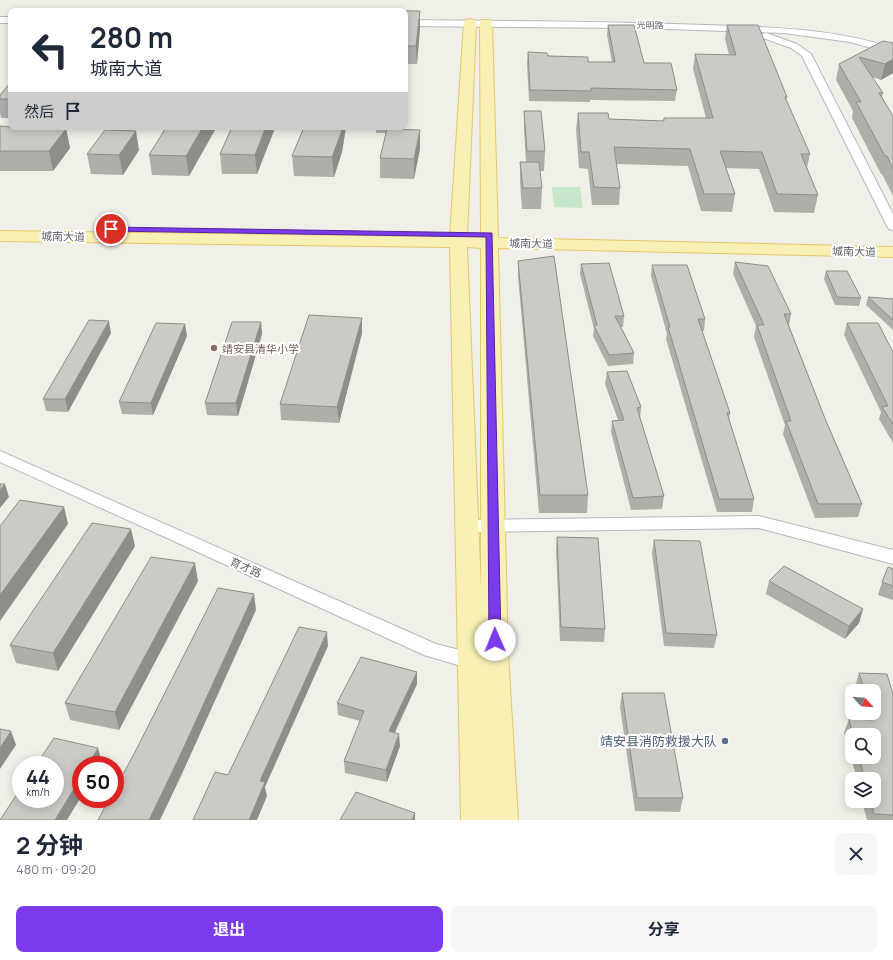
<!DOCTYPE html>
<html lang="zh">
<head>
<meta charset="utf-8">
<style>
  :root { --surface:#fff; --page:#f6f6f7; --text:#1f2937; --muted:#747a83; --accent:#7c3aed }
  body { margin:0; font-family:Manrope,"Noto Sans SC",sans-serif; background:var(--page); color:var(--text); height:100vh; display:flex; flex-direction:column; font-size:15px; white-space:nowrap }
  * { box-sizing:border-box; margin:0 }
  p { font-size:13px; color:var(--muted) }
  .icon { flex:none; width:22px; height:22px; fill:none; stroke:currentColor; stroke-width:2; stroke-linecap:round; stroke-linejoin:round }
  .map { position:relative; height:820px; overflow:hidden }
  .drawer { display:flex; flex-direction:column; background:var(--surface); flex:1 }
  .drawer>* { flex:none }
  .banner { position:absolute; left:8px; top:8px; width:400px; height:122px; border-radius:8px; box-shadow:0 2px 10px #0003; background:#fff; color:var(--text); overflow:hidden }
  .needle { width:26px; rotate:116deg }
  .tools { position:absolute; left:845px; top:684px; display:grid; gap:8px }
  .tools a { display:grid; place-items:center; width:36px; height:36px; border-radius:8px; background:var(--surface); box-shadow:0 2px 10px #0003; font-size:20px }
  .speed { position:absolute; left:12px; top:756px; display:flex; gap:8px; font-size:20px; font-weight:700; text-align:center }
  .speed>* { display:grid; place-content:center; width:52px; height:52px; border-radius:50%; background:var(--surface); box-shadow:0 2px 10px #0003; line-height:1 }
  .speed small { font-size:10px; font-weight:400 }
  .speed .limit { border:6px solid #d22; background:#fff; color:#111 }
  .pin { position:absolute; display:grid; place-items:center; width:34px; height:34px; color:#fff; margin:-17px; border:2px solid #fff; border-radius:50%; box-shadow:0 1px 4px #0007 }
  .me { position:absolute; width:44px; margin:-22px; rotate:359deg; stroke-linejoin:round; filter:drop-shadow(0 0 3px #0008) }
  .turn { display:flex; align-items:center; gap:14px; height:84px; padding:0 16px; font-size:18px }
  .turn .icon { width:52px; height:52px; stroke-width:2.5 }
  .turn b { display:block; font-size:28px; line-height:34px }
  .then { display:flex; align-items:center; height:38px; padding:0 16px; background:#0003; gap:8px; font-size:15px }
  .round { display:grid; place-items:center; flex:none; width:42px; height:42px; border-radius:8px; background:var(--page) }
  .overview { display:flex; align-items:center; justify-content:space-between; height:68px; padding:0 16px }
  h1 { font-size:24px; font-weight:700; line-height:30px }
  .button { display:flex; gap:8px; margin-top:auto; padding:8px 16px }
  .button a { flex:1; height:46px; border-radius:8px; background:var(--accent); color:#fff; font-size:16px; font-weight:700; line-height:46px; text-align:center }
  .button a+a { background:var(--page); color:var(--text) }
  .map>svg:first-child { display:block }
</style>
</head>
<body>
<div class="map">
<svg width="893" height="820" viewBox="0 0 893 820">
  <rect width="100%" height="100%" fill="#f0efe8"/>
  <path fill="#c7e5c8" d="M552 187H580L583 208 554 207Z"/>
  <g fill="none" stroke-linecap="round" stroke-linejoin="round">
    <g stroke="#b5b7bb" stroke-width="2">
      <path id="minor" d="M0 17H11V23H0Z
        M405 20C505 21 605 21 705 25 769 27 832 28 893 48V54L850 42 784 33 639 28 405 26Z
        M766 33 797 44 811 54 893 214V230L889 229 887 226 802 56 791 48 763 38 761 36 763 34Z
        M0 451 436 644 471 653 478 651 485 653 488 659 485 665 471 669 424 655 0 462Z
        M759 516 893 550V564L759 528 467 532 461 530 458 526 461 522 467 520Z"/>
    </g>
    <g stroke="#e6c96b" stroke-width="2">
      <path id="major" d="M470 19 474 20 476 23 467 237H481L480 23 482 20H490L492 23 498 238 893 247V257L498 248 508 654 518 820H461L450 247 0 241V231L450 237 464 23 466 20ZM467 247 481 248V590Z"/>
    </g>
    <use href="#minor" fill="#fff" fill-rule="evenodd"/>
    <use href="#major" fill="#f9f0b5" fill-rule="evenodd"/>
  </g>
  <path fill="#afaea9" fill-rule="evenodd" d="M405 11H420V28L417 64H407L405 78Z
    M608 25 644 63 677 90 675 101 590 100V102L529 101 527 63 528 52 588 62H612L607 35Z
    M727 25 787 97 786 101 810 154 807 168 818 195 814 213 774 212 759 169 726 168 735 194 732 212 701 211 688 166 616 164 620 188 619 205H592L588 169 579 168 576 129 578 113 609 119 663 121 664 118H706L693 69 695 54 729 55 725 39Z
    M893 43V73L881 80 872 77 883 93 882 97 893 116V196L882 174H881L852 118 853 111 836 80 839 64Z
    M11 82V118H1L0 113V95Z
    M524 111 545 151 544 171H540L542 188 541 209H522L520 182V162H526L524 130Z
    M0 126 66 129 70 148 53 171H0Z
    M173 127H346L342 152 334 177 294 176 292 156 304 127 275 128 257 174H222L220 154 232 127 216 128 189 176 152 175 149 155 172 129Z
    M376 127H400V129L420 130V149L414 179 380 178V158L386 133H376Z
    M139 150 123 175 91 174 87 154Z
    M518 261 588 495 587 513H539L518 276Z
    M735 262 791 314 789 326 826 421 862 504 858 517 815 518 783 434 785 425 754 337 756 326 733 274Z
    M581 264 624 316 623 327H621L634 353 633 364 608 366 593 336 594 329 580 274Z
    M652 265 705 319 704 331H702L730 413 729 420 754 499 752 512H717L666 339 667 334 651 276Z
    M826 271 861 298 859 306 835 305 824 279Z
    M868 297 893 299V330L866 305Z
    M362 318V333L339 423 281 420 280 404Z
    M261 322 262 334 238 416 207 415 205 403Z
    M847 323 893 352V443L879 419 881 412 844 335Z
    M111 333 68 412 46 411 43 399Z
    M187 336 153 415 122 414 119 402Z
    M607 372 641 407 640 418 664 496 662 509 631 510 611 432 612 421 618 420 605 384Z
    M557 537 605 629 604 642 560 641 556 550Z
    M654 540 717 635 714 648 664 646 652 553Z
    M135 546 58 671 16 663 10 645Z
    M893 569V600L878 595 882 582Z
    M198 581 119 730 70 720 65 703Z
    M769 581 863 609 859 623 845 639 766 594Z
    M859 673 893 694V820H867L862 801H874V779H857L844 733 849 719 865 720 863 713H874V691H856L855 687ZM852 735H874V757H852Z
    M417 684 395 733 400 746 387 782 345 773 344 761 360 721 338 715 337 703Z
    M622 693 683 798 680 812 635 811 620 707Z"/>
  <path fill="#8f8d89" d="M420 11V28L417 64 416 46Z
    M406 46 407 64 405 78V57Z
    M893 59V73L881 80 885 64Z
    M203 127H216V128L189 176 186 156Z
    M266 127H275V128L257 174 255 155Z
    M342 127H346L342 152 334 177 332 157Z
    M66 129 70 148 53 171 49 151Z
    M420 130V149L414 179V159Z
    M136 131 139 150 123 175 119 155Z
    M362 318V333L339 423 337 407Z
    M109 321 111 333 68 412 65 399Z
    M261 322 262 334 238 416 236 403Z
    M185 324 187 336 153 415 151 403Z
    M5 484 9 497 0 508V490Z
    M64 507 68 524 0 621V595Z
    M131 529 135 546 58 671 53 653Z
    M195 563 198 581 119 730 115 712Z
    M254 594 256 610 181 776 160 820H149Z
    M863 609 859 623 845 639 849 626Z
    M327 632 328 646 265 787 267 796 257 820H249L260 781Z
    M417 672V684L389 743V731Z
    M11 731 16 745 0 769V748Z
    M399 734 400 746 387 782 386 770Z
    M98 748 102 762 101 765H88Z
    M81 777V797L67 820H55Z
    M415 813V820H412Z"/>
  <path fill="#cccac4" stroke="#8f8d89" d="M361 10 420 11 416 46H406L405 57V11H361Z
    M608 25H634L644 63H671L677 90 591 88V91L530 90 528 52 547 53 548 56 588 57V62H615Z
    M727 25H758L787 97H785L810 154H801L818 195 777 194 762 152 720 151 735 194H704L690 149 614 147 620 188 594 187 589 152H581L578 113H608L609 119 664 121V118H713L695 54 736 55Z
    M883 41 893 43V59L885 64 859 57 883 93H879L893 116V169L887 156H885L856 102H861L839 64Z
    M11 82V99H0V95Z
    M524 111H541L545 151H527Z
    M0 126 11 127 66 129 49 151H0Z
    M173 127H203L186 156 149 155 165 129H172Z
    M232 127H266L255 155 220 154Z
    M304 127H342L341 133 332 157 292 156Z
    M387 129 420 130 414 159 380 158Z
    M105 130 136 131 119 155 87 154Z
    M520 162H539L542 188H523Z
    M554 256 588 495H540L518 261Z
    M735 262 768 266 791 314H784L826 421 862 504H818L786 421H791L757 325H764Z
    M609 263 624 316H615L634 353 609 355 594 326 597 325 581 264Z
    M652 265H687L705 319H698L730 413H727L754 499H719L668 327H670Z
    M826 271H847L861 298 837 297Z
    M868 297 893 299V320Z
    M309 315 362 318 337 407 280 404Z
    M89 320 109 321 65 399H43Z
    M232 322H261L236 403H205Z
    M156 323 185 324 151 403 119 402Z
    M847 323H878L893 352V424L882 407 888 406Z
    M627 371 641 407 637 408 664 496 633 498 612 421 624 420 607 372Z
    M0 484H5L0 490Z
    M20 500 64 507 0 595V526Z
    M92 523 131 529 53 653 10 645Z
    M557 537 598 538 605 629 561 627Z
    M654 540 700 541 717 635 666 633Z
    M151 557 195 563 115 712 65 703Z
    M784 566 863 609 849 626 769 581Z
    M888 567 893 569V586L882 582Z
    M218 588 254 594 178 760 149 820H98L109 799H115V789L135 752Z
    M299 627 327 632 260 781 265 782 249 820H193L215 772 228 775Z
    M361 657 417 672 389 731 399 734 386 770 344 761 364 711 337 703Z
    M859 673 887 674 893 694V815L874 814 871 801H874V779H865L859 757H874V735H853L849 719 873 720 871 713H874V691H865Z
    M622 693H664L683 798H637Z
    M0 729 11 731 0 748Z
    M54 738 98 748 88 765H81V777L55 820H0L21 788V799H55V765H36Z
    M356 792 415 813 412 820H340Z"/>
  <path fill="#7c3aed" stroke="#51269a" d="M111 227 492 233 501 640 499 643 495 644 491 643 489 640 486 237 108 231 107 229Z"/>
  <circle fill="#8d6e63" stroke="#fff" stroke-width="1.5" cx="214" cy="348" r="4"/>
  <circle fill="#5c6f8a" stroke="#fff" stroke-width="1.5" cx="725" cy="741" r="4"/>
  <g text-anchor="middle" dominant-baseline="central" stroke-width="4" stroke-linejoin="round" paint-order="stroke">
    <g font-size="9" fill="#5f6267" stroke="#fff">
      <text transform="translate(650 25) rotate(1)">光明路</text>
    </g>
    <g font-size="11" fill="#5f6267" stroke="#fff">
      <text transform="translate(63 236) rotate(1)">城南大道</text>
      <text transform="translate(531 243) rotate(1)">城南大道</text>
      <text transform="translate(854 251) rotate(1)">城南大道</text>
      <text transform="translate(246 567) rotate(24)">育才路</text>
    </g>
    <g font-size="11" fill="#785e54" stroke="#fff" text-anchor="start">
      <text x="222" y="348">靖安县清华小学</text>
    </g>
    <g font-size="13" fill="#4e5e75" stroke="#fff" text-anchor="end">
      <text x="717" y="741">靖安县消防救援大队</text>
    </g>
  </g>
</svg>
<div class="tools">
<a><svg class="needle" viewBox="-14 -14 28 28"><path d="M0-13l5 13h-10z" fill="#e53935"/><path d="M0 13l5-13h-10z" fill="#747a83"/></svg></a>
<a><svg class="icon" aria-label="search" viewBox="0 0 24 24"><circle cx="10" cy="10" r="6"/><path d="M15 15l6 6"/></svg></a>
<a><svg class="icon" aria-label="layers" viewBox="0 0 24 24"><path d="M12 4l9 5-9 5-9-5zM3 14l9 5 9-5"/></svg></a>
</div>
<div class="speed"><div>44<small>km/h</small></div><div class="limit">50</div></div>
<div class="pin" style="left:111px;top:229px;background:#d93025"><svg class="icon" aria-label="arrive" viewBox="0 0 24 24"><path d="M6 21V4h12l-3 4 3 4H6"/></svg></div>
<svg class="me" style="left:495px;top:640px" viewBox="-20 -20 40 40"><circle r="19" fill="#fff"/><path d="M0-13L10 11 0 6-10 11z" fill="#7c3aed"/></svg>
<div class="banner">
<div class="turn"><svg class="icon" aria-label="left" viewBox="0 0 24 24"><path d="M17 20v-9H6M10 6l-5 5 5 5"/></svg><div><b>280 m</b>城南大道</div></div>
<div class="then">然后<svg class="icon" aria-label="arrive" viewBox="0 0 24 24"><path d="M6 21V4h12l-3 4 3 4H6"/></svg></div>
</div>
</div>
<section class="drawer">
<div class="overview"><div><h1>2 分钟</h1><p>480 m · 09:20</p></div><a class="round"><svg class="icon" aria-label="close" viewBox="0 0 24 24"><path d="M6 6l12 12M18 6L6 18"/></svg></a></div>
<div class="button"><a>退出</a><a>分享</a></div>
</section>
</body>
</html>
